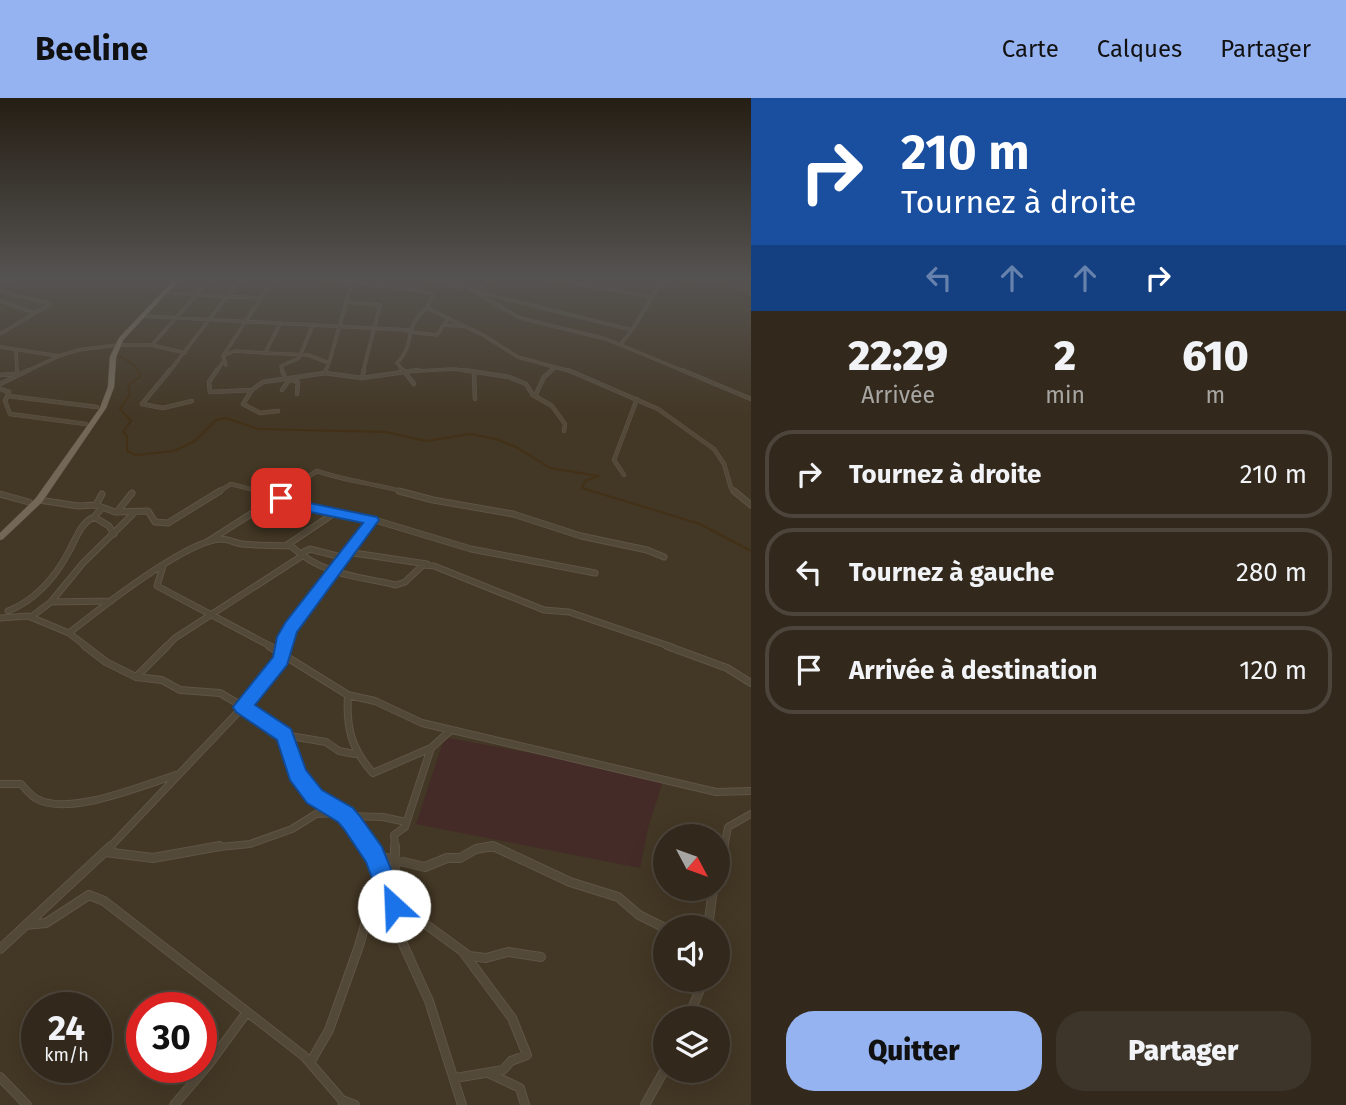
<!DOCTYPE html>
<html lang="fr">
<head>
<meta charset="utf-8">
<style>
  :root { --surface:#32291c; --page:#3d3529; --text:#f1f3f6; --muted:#a8a6a3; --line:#4d453b; --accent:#95b2f1 }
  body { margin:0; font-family:"Fira Sans",sans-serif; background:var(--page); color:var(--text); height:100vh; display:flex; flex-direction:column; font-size:26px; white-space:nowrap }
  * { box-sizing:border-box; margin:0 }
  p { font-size:23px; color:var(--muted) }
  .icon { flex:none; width:38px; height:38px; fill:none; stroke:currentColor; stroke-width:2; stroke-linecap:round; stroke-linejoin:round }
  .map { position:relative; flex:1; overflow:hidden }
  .drawer { display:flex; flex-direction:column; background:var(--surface); width:595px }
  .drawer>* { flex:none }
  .banner { background:#1a4fa0; color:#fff; overflow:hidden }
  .needle { width:46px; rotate:131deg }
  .buttons { position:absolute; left:653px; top:726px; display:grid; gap:14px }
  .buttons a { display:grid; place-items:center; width:77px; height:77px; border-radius:50%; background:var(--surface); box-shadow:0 7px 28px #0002,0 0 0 2px var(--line); font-size:35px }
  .speed { position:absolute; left:21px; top:894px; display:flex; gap:14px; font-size:35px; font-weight:700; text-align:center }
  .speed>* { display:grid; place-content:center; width:91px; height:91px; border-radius:50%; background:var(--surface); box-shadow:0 7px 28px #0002,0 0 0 2px var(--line); line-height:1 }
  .speed small { font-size:18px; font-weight:400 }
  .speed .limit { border:10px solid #d22; background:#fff; color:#111 }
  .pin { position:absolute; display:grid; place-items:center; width:60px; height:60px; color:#fff; margin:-30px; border-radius:14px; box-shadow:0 4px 10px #0006 }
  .me { position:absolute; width:77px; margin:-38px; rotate:335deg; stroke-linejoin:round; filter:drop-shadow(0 0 5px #0008) }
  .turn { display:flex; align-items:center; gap:24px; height:147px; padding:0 35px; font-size:32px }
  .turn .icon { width:91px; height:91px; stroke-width:2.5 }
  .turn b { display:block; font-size:49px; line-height:60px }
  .lanes { display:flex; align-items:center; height:66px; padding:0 35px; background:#0003; justify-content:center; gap:35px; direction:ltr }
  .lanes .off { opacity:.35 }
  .eta { display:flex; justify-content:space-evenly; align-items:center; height:119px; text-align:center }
  .eta b { font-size:42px; font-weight:800; line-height:49px }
  .primary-button { display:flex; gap:14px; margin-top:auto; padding:14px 35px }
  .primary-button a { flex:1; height:80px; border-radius:28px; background:var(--accent); color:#111; font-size:28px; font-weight:800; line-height:80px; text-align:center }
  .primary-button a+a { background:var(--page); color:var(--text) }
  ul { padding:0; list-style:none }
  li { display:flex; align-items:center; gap:21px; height:88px; margin:0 14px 10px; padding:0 21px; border:4px solid var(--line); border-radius:28px }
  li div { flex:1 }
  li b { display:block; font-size:26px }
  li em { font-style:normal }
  header { display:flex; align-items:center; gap:42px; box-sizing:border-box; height:98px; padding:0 35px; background:var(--accent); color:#111 }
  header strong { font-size:33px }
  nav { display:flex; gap:38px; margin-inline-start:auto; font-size:24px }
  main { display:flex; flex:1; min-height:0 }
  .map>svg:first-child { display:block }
</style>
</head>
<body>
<header>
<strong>Beeline</strong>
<nav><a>Carte</a><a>Calques</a><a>Partager</a></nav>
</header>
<main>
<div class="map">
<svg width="751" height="1007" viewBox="0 0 751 1007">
  <rect width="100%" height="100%" fill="#433725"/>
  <path fill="#442b27" d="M448 640 601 668 663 683 648 730 640 770 416 726 443 644Z"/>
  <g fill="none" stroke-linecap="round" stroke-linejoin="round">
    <path stroke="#433117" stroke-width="2" d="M119 258 135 268 141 278 128 287 130 296 120 311 131 323 123 334 127 338V353L136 357 174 353 195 343 216 322 226 320 258 331 386 334 426 343 470 336 496 341 516 349 550 370 599 378 585 383 582 390 700 426 751 453"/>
    <g stroke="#5f5546" stroke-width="3.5">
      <path id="minor-far4" d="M313 180 403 190 433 196 427 210 483 237 518 259 573 274
        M423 180 462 190
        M546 180 652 199
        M675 180 717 186 730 180
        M731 180 733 187 746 190 751 196
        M454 182 520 220 606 241 686 274
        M0 186 12 180
        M0 193 50 206 0 236
        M475 193 493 180
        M478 194 632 232
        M164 195 261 200
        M0 203 35 215
        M346 204 380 207 363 274
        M142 218 409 232
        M280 226 265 255 308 257 329 265 325 274
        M443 227 462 228
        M409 234 437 237 448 220
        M152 247 211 180
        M620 247 632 232 664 180
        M0 249 59 258 78 252 118 247H152L185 255
        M16 252 17 274
        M223 258 235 253 265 255
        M329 265 351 187
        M226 267 223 258 274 180
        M25 274 57 259
        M169 274 241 180
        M216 274 223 264
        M283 274 281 268 299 260 313 227
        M398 274 454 271 476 274
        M404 274 397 265C417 245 402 229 427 210
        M550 274 555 270"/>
    </g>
    <g stroke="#5f5546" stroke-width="4.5">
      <path id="minor-far3" d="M17 272V276
        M170 272 142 306 163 310 192 303
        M217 272 209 284 210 294 252 292
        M282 272 285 280 298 284 297 296
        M403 272 414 286
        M464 272 509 279 526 286 533 297 552 308 565 326 564 333
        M568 272 658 311 714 351 724 366 731 390 736 394
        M682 272 751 301
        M325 275 326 272
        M474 275 475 301
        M0 277 15 276
        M362 280 364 272
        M0 286 29 272
        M0 291 9 294 5 303 10 316 86 326
        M282 292 289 282
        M8 298 97 309
        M535 298 544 279 552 272
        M278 313 260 315 243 306 252 292 263 284 325 275 362 280 418 272
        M624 377 614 362 637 301
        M218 394 231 386 262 394
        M284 394 317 373C346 383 375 386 405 394"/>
    </g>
    <g stroke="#5f5546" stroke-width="7">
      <path id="minor-far2" d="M255 393 290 405 378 423 471 451 595 475
        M399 393 433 402 513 416 581 438 647 452 664 459
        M734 393 751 407
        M0 396 29 404
        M39 402 78 408 96 407 115 414 148 413 155 424 168 425 220 393
        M96 407 102 396
        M101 411 94 419 109 428 114 436
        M117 414 132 395
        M207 444 287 393
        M287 447 336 414
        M347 454 427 466
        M300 456 310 451 341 459
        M163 468 157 488 272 549
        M332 474 372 422
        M51 504 111 503
        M8 513C34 503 55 480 68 455 76 442 79 426 94 419
        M31 519 51 504 83 465 134 415
        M0 520 28 518 69 535 87 549
        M69 535C98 512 187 442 221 441 228 441 235 445 242 446 258 448 275 447 291 448 322 477 356 478 396 487L405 484 423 467 434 468 544 512 569 514 672 549
        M166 549 175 540 302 458
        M283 549 291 529 333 474"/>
    </g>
    <g stroke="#5f5546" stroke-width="8">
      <path id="minor-far1" d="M85 548 106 564 136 579 162 582 180 592 220 595 259 618 284 637 294 659 297 675 315 699 345 717 369 750
        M269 548 348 597C346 629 351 651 373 675L431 650 405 729 394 737 395 750
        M667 548 727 570 751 585
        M136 579 167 548
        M348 597 375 603 422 625 716 694 751 693
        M284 637 326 644 339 653 355 656
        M431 650 451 632
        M0 686H21C26 691 31 698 37 701 70 719 145 686 179 676
        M347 718 383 719 406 724
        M109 750 261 590 281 562 283 548
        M210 750 250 746 292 731 316 716 340 715
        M484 750H496
        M724 750 728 729 751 716"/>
    </g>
    <g stroke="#5f5546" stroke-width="10">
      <path id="minor" d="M367 748 374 757 425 769 447 760H460L476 751 493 748 570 784 618 799 639 817 665 830
        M105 754 153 760 220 748
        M378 772 394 808 403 846 429 903 462 1007
        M718 775 724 748
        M394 808 395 748
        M372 811 387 791
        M368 816 383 807 402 809 469 858 486 860 508 854 541 859
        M26 827 111 748
        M708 830 713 791
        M0 851 26 827 46 825 89 797 104 803 304 958 342 1002 343 1007
        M688 920 704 882
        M310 965 329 932 359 848 377 784 374 757
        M488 975 520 990 525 1007
        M0 979 27 1007
        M455 980 503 972 511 963 527 957 512 920 463 854
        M342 1002 355 1007
        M174 1007 209 966 247 914
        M645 1007 665 971"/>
    </g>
    <g stroke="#5f5546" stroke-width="1">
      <path id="primary" d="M176 180H181L123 242 116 259 114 289 106 310 42 404 3 441 0 442V435L36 400 100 310 108 289 110 259 119 240Z"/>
    </g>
    <use href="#minor-far4" stroke="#534939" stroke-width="2.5"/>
    <use href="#minor-far3" stroke="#534939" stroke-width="3.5"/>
    <use href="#minor-far2" stroke="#534939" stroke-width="5"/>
    <use href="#minor-far1" stroke="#534939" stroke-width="6"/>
    <use href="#minor" stroke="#534939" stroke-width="8"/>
    <use href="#primary" fill="#736858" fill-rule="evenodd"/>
  </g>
  <linearGradient id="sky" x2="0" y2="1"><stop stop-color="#251e14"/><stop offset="0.56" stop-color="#555351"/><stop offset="1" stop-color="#555351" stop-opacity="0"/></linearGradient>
  <rect width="751" height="321" fill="url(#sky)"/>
  <path fill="#1a73e8" stroke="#114b97" stroke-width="2" d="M281 396 300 403 377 419 379 422 297 534 287 567 255 607 291 631 306 672 322 692 353 710 359 717 382 749 406 808 403 817 394 820 386 817 366 764 344 731 338 724 307 705 290 682 277 642 236 614 233 609 273 559 277 539 285 525 363 425 296 411 276 403V397Z"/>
</svg>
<div class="buttons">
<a><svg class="needle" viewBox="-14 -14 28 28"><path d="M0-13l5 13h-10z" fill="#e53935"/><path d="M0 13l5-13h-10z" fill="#a8a6a3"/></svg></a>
<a><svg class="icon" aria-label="sound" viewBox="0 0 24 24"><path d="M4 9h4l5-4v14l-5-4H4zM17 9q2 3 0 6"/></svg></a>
<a><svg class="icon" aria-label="layers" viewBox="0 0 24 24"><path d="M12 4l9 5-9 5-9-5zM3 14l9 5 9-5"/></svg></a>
</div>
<div class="speed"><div>24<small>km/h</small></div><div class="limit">30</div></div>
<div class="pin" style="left:281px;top:400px;background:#d93025"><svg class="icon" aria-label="arrive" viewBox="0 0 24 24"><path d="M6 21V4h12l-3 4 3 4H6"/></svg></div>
<svg class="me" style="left:394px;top:808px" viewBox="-20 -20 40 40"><circle r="19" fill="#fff"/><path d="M0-13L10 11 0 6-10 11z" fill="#1a73e8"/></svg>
</div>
<section class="drawer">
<div class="banner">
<div class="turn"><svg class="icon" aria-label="right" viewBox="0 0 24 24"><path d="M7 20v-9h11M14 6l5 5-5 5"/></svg><div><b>210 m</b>Tournez à droite</div></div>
<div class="lanes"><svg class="icon off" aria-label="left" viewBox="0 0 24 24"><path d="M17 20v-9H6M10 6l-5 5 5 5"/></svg><svg class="icon off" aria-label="ahead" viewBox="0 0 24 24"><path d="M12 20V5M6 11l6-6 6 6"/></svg><svg class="icon off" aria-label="ahead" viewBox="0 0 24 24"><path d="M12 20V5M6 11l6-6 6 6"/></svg><svg class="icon" aria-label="right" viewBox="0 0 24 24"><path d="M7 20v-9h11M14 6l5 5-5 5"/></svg></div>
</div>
<div class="eta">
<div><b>22:29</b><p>Arrivée</p></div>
<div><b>2</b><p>min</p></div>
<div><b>610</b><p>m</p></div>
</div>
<ul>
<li><svg class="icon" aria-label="right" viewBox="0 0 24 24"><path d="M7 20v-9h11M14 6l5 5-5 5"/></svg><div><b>Tournez à droite</b></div><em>210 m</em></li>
<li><svg class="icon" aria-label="left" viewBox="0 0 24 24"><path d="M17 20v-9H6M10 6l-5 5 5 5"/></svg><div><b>Tournez à gauche</b></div><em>280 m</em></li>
<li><svg class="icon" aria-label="arrive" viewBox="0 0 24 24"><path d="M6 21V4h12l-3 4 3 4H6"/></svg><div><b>Arrivée à destination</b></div><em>120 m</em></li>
</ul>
<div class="primary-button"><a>Quitter</a><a>Partager</a></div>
</section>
</main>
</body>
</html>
